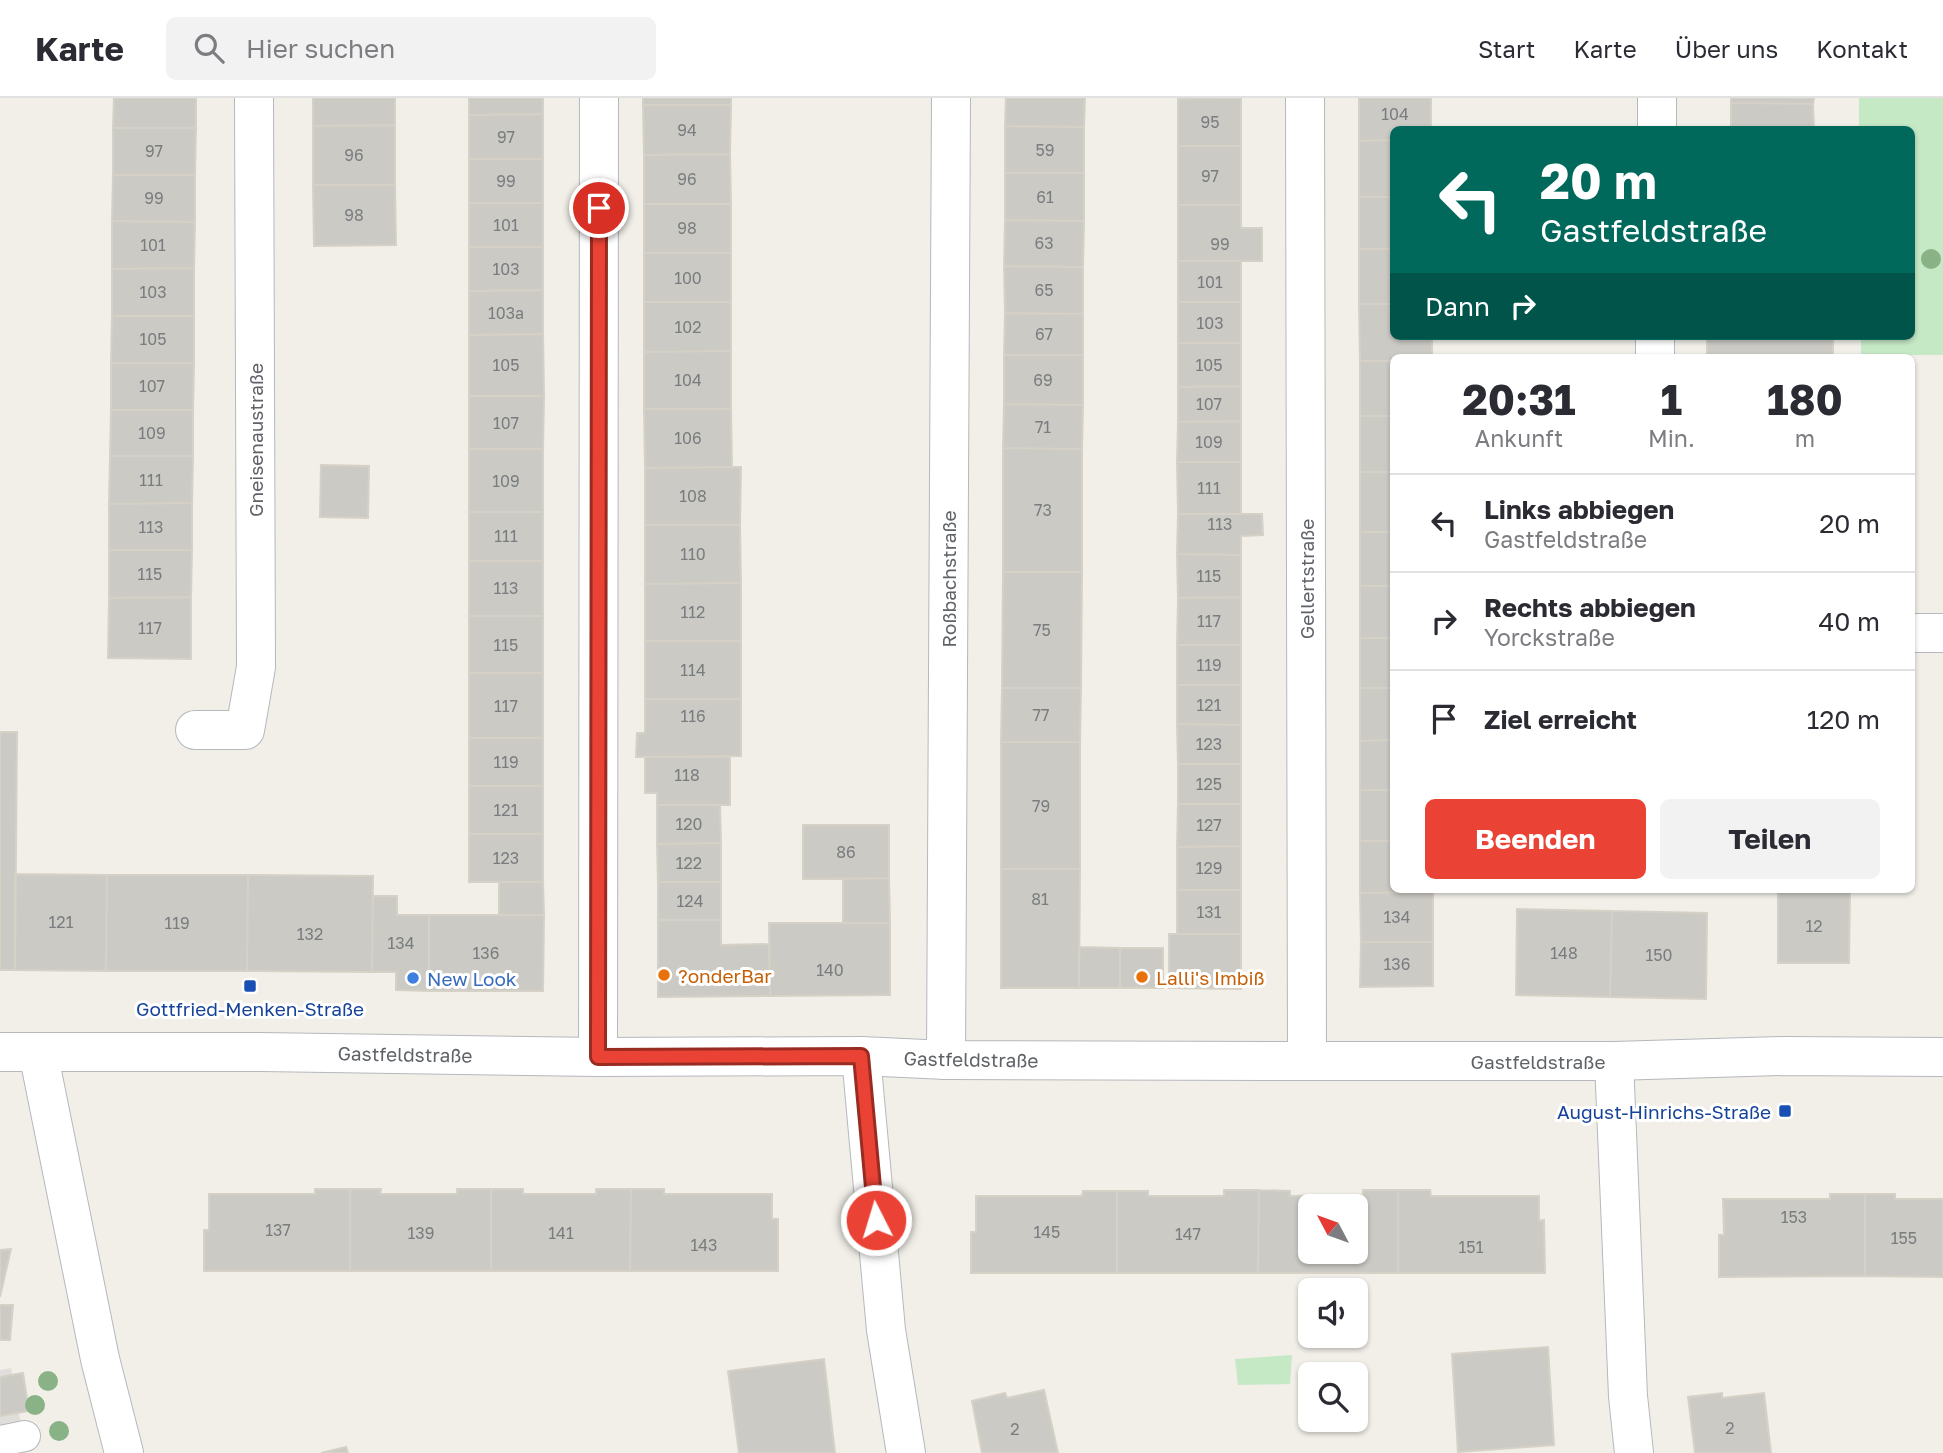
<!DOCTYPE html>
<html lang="de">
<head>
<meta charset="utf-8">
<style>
  :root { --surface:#fff; --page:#f2f2f3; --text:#2b2b33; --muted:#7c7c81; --line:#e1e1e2; --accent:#ea4335 }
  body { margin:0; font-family:"Golos Text",sans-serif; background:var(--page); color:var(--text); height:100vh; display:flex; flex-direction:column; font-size:26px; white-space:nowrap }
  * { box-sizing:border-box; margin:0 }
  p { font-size:23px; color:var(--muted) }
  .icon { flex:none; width:38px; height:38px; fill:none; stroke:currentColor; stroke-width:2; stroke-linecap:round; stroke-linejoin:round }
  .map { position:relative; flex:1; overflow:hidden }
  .drawer { position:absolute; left:1390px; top:256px; width:525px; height:539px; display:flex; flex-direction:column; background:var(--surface); border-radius:10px; box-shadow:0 2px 5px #0004 }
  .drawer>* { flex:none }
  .guide { position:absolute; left:1390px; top:28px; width:525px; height:214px; border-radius:10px; box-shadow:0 2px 5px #0004; background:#00695c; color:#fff; overflow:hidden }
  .needle { width:46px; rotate:311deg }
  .controls { position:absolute; left:1298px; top:1096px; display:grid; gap:14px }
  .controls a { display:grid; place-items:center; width:70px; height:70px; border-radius:10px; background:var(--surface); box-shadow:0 2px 5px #0004; font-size:35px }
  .pin { position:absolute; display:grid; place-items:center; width:60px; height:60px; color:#fff; margin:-30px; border:4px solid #fff; border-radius:50%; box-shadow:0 2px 7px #0007 }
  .me { position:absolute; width:77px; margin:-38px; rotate:355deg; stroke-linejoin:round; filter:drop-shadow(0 0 5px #0008) }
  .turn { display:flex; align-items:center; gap:24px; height:147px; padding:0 35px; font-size:32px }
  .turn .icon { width:91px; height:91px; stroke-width:2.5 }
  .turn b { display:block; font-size:49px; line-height:60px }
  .then { display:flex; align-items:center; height:66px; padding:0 35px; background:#0003; gap:14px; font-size:26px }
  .eta { display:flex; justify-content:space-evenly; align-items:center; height:119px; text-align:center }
  .eta b { font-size:42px; font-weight:700; line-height:49px }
  .action { display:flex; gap:14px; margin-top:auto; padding:14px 35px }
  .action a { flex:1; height:80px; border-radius:10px; background:var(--accent); color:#fff; font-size:28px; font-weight:700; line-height:80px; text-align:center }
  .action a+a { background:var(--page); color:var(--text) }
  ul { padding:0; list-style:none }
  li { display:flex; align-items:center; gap:21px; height:98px; padding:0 35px; border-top:2px solid var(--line) }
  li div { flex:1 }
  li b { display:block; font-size:26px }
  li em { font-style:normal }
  header { display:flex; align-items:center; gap:42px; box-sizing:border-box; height:98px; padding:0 35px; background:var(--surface); border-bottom:2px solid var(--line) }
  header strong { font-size:33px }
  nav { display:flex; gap:38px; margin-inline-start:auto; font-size:24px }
  .search { width:490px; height:63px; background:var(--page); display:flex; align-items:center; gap:18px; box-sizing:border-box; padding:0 24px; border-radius:10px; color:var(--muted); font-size:26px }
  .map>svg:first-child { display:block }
</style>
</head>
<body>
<header>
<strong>Karte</strong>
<div class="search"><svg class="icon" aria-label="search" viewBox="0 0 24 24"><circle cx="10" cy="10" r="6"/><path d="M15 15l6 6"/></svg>Hier suchen</div>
<nav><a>Start</a><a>Karte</a><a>Über uns</a><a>Kontakt</a></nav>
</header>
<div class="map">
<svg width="1943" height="1355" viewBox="0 0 1943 1355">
  <rect width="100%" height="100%" fill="#f1efe8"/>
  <path fill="#e0deda" d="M11 1270 26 1355H0V1272Z"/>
  <path fill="#c5e8c5" d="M1859 0H1943V257H1861V238H1911V32L1859 31Z
    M1292 1257 1290 1286 1238 1287 1235 1261Z"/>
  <path fill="#cccac5" stroke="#d6d1c6" stroke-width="2" fill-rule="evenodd" d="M114 0H196V30H113Z
    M313 0H395V27L313 28Z
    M469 0H543V16L469 17Z
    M643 0H731V7H643Z
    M1006 0H1085L1084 29 1005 28Z
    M1241 0V48H1178V1Z
    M1359 0H1431V32H1393V42L1359 43Z
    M1731 0H1814L1813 6 1731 5Z
    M1731 5 1813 6 1814 32H1731Z
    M643 7H731L730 56 644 57Z
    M543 16V61H469V17Z
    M395 27V87H313V28Z
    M1005 28 1084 29V75H1005Z
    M113 30H196L195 77H113Z
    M1393 42V99H1359V43Z
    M1178 48H1241V107H1178Z
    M730 56 731 106H644V57Z
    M469 61H543V105H469Z
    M1005 75H1084V123L1005 122Z
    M113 77H195V124L112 123Z
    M313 87H395L396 147 314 148Z
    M1359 99H1393V151H1359Z
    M469 105H543V149H469Z
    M644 106H731V155H644Z
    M1178 107H1241V130H1262V163H1178Z
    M1005 122 1084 123 1083 169 1004 168Z
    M112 123 195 124 194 170 112 171Z
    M469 149H543V192L469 193Z
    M1359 151H1393V206H1359Z
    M644 155H731V204H644Z
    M1178 163H1241V204H1178Z
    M1004 168 1083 169V216L1005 215Z
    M194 170V218H112V171Z
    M543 192V236L469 237V193Z
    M644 204H731V253L644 254Z
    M1178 204H1241V245H1178Z
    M1359 206H1393V238H1432V259H1393V263H1360Z
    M1005 215 1083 216V257H1004Z
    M112 218H194V265H111Z
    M543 236 544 298H469V237Z
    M1707 238H1833V259H1707Z
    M1178 245H1241V288L1178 289Z
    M731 253V311H644V254Z
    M1004 257H1083V307L1004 306Z
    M1360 263H1393V318H1360Z
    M111 265H194L193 312H111Z
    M1241 288V323L1178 324V289Z
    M469 298H544L543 351H469Z
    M1004 306 1083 307 1082 351 1003 350Z
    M644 311H731L732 369 645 370Z
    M111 312H193V358H110Z
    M1360 318H1393V374H1360Z
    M1241 323V364H1177L1178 324Z
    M1003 350 1082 351V474H1003Z
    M469 351H543V414H469Z
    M110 358H193L192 405 109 406Z
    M1177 364H1241V416H1178Z
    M321 367 369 368 368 420 320 419Z
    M741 369 740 427H645V370Z
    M1360 374H1393V434H1360Z
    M192 405V452H109V406Z
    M469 414H543V463H469Z
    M1178 416H1262L1263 437 1241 438V457L1177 456Z
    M645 427H740L741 485 645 486Z
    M1360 434H1393V488H1360Z
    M109 452H192L191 499 109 500Z
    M1177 456 1241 457V499L1178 500Z
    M469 463H543V518H469Z
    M1003 474H1082L1081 590H1002Z
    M741 485V543H645V486Z
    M1360 488H1393V540H1360Z
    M191 499V561L108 560 109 500Z
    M1241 499V547H1177L1178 500Z
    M469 518H543V575H469Z
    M1360 540H1393V590H1360Z
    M645 543H741V601H645Z
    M1177 547H1241V587H1177Z
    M469 575H543V640H469Z
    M1177 587H1241V627L1177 626Z
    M1002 590H1081L1080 644H1001Z
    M1360 590H1393V642L1360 643Z
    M645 601H741V658L636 659 637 635H645Z
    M1177 626 1241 627V666H1178Z
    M0 634H17L15 872H0Z
    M469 640H543V688H469Z
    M1393 642V692H1360V643Z
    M1001 644H1080V771H1001Z
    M645 659H730V707H657V695H645Z
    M1178 666H1241V706H1178Z
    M469 688H543V736H469Z
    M1360 692H1393V743H1360Z
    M1178 706H1241V748L1177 749Z
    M657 707H720L721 745 657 746Z
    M803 727H889V780L803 781Z
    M469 736H543V784H469Z
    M1360 743H1393V791H1433V794L1360 795Z
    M721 745V784H658L657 746Z
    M1241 748V792H1177V749Z
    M1001 771H1080L1079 890H1001Z
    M15 776 107 777 106 873 15 872Z
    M107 777H248L247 873H106Z
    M248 777 373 778 372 874 247 873Z
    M889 780 890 825H843V781Z
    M499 784H543L544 817H499Z
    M658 784H721V822H658Z
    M1778 791H1850L1849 865H1778Z
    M1177 792H1241V836H1177Z
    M1433 794V844H1361L1360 795Z
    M373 798H397V817H429V893L396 892V874H372Z
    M1517 811 1612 813 1610 899 1516 897Z
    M1612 813 1707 815 1706 901 1610 899Z
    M429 817H544L543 893H429Z
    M658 822H721V847L769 846 770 898 658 899Z
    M769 825H890V897L770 898Z
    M1169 836H1241V891L1169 890Z
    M1361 844H1433V888L1360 889Z
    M1079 849 1120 850V890H1079Z
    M1120 850H1163V890H1120Z
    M315 1091H350V1173H204V1132H209V1096H315Z
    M350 1091H381L380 1096H457V1091H491V1173H350Z
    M491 1091H523V1096H596V1091H631L630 1173H491Z
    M631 1091H664V1096H772V1121H778V1173H630Z
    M1224 1092H1259L1258 1175H1117V1093H1148V1098H1224Z
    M1259 1092 1290 1093V1098L1363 1097V1092H1398V1175H1258ZM1311 1108H1356V1153H1311Z
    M1398 1092H1430L1431 1098H1539V1123L1544 1122 1545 1175H1398Z
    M1083 1093H1117V1175H971V1134H976V1098H1082Z
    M1830 1096H1865V1178L1719 1179V1137H1724L1723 1101H1830Z
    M1865 1096H1895V1101H1943V1179L1865 1178Z
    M11 1151 0 1199V1152Z
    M0 1207H13L10 1242H0Z
    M1548 1249 1554 1347 1458 1354 1452 1256Z
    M824 1261 835 1355H739L728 1273Z
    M23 1275 29 1313 0 1318V1279Z
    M1044 1292 1058 1355H982L972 1303 1005 1295 1007 1300Z
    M1722 1295V1300L1764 1295 1771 1355H1695L1688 1299Z
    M346 1349 348 1355H321Z"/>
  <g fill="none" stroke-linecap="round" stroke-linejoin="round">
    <g stroke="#b5b8bc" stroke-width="32">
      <path id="service" d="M0 1343 25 1338"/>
    </g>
    <g stroke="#b5b8bc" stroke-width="40">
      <path id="minor" d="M1305 0 1307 963
        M1657 32V0
        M1655 259V238
        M1911 535H1943
        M195 632H245L256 569 254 0
        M38 954 100 1261 124 1355
        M861 958 886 1232 906 1355
        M598 959 599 0
        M946 962 951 0
        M1614 963 1628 1298 1634 1355"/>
    </g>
    <g stroke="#b5b8bc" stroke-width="40">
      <path id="tertiary" d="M0 954H261L598 959 861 958 946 962 1307 963H1614L1783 958 1943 959"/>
    </g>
    <use href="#service" stroke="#fff" stroke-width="30"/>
    <use href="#minor" stroke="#fff" stroke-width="38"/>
    <use href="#tertiary" stroke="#fff" stroke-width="38"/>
  </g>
  <g fill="#89b387">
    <circle cx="1931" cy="161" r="10"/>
    <circle cx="48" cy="1283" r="10"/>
    <circle cx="35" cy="1307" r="10"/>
    <circle cx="59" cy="1333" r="10"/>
  </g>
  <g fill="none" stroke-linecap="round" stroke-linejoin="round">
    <g stroke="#982c22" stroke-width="18">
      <path id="route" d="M599 110 598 959 861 958 876 1122"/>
    </g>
    <use href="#route" stroke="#ea4335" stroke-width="12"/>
  </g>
  <g fill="#e8710a" stroke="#fff" stroke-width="2.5">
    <circle cx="664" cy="877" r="7"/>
    <circle cx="1142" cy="879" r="7"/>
  </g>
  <circle fill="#3f7fe0" stroke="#fff" stroke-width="2.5" cx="413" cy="880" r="7"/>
  <g fill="#1a4fb4" stroke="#fff" stroke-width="2.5">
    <rect x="243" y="881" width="14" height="14" rx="3.5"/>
    <rect x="1778" y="1006" width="14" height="14" rx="3.5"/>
  </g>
  <g text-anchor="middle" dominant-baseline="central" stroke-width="6" stroke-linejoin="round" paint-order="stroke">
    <g font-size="16" fill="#7a7d7f">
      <text x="1395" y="16">104</text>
      <text x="1210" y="24">95</text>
      <text x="687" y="32">94</text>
      <text x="506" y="39">97</text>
      <text x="1045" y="52">59</text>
      <text x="154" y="53">97</text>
      <text x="354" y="57">96</text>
      <text x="1210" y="78">97</text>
      <text x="687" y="81">96</text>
      <text x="506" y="83">99</text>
      <text x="1045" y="99">61</text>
      <text x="154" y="100">99</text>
      <text x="354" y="117">98</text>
      <text x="506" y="127">101</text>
      <text x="687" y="130">98</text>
      <text x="1044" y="145">63</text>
      <text x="1220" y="146">99</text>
      <text x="153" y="147">101</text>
      <text x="506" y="171">103</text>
      <text x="688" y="180">100</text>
      <text x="1210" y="184">101</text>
      <text x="1044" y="192">65</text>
      <text x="153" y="194">103</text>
      <text x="506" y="215">103a</text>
      <text x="1210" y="225">103</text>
      <text x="688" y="229">102</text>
      <text x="1044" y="236">67</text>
      <text x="153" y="241">105</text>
      <text x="506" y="267">105</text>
      <text x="1209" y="267">105</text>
      <text x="688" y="282">104</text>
      <text x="1043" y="282">69</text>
      <text x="152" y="288">107</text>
      <text x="1209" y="306">107</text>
      <text x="506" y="325">107</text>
      <text x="1043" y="329">71</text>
      <text x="152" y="335">109</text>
      <text x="688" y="340">106</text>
      <text x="1209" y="344">109</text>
      <text x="151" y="382">111</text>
      <text x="506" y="383">109</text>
      <text x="1209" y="390">111</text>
      <text x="693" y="398">108</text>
      <text x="1043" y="412">73</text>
      <text x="1220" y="426">113</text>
      <text x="151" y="429">113</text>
      <text x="506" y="438">111</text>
      <text x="693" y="456">110</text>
      <text x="150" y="476">115</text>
      <text x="1209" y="478">115</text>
      <text x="506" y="490">113</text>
      <text x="693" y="514">112</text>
      <text x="1209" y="523">117</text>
      <text x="150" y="530">117</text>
      <text x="1042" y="532">75</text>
      <text x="506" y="547">115</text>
      <text x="1209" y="567">119</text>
      <text x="693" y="572">114</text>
      <text x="1209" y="607">121</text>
      <text x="506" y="608">117</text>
      <text x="1041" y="617">77</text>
      <text x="693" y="618">116</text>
      <text x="1209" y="646">123</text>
      <text x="506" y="664">119</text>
      <text x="687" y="677">118</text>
      <text x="1209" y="686">125</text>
      <text x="1041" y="708">79</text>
      <text x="506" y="712">121</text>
      <text x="689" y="726">120</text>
      <text x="1209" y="727">127</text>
      <text x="846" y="754">86</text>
      <text x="506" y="760">123</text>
      <text x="689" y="765">122</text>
      <text x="1209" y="770">129</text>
      <text x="1040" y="801">81</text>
      <text x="690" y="803">124</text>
      <text x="1209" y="814">131</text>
      <text x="1397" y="819">134</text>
      <text x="61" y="824">121</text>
      <text x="177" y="825">119</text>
      <text x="1814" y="828">12</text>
      <text x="310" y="836">132</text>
      <text x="401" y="845">134</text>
      <text x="486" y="855">136</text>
      <text x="1564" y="855">148</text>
      <text x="1659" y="857">150</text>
      <text x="1397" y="866">136</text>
      <text x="830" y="872">140</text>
      <text x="1794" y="1119">153</text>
      <text x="278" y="1132">137</text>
      <text x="1047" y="1134">145</text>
      <text x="421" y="1135">139</text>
      <text x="561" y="1135">141</text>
      <text x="1188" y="1136">147</text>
      <text x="1904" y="1140">155</text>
      <text x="704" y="1147">143</text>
      <text x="1471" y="1149">151</text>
      <text x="1730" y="1330">2</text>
      <text x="1015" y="1331">2</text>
    </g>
    <g font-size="19" fill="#5f6368" stroke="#fff">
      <text transform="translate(255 342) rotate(-90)">Gneisenaustraße</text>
      <text transform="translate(948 481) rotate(-90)">Roßbachstraße</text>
      <text transform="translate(1306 481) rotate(-90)">Gellertstraße</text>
      <text transform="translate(405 956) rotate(1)">Gastfeldstraße</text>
      <text transform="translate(971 961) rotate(1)">Gastfeldstraße</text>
      <text x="1538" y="963">Gastfeldstraße</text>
    </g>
    <g font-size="19" fill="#c56008" stroke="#fff" text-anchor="start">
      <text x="678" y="877">?onderBar</text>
      <text x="1156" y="879">Lalli's Imbiß</text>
    </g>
    <g font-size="19" fill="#366cbe" stroke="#fff" text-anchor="start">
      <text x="427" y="880">New Look</text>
    </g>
    <g font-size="19" fill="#164399" stroke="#fff">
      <text x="250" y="910">Gottfried-Menken-Straße</text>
      <text x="1771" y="1013" text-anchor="end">August-Hinrichs-Straße</text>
    </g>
  </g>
</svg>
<div class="controls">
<a><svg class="needle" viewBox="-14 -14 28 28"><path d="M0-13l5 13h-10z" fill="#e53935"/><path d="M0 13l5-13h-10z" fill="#7c7c81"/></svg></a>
<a><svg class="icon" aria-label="sound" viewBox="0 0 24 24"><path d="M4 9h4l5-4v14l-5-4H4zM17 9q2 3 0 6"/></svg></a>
<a><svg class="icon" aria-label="search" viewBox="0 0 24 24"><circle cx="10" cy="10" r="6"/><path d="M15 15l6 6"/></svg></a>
</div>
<div class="pin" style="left:599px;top:110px;background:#d93025"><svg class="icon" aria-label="arrive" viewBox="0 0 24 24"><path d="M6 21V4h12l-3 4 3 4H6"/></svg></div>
<svg class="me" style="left:876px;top:1122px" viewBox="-20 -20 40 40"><circle r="17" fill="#ea4335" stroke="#fff" stroke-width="3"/><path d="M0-11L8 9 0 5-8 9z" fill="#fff"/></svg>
<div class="guide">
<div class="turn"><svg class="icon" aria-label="left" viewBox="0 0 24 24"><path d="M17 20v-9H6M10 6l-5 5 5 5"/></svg><div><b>20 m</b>Gastfeldstraße</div></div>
<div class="then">Dann<svg class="icon" aria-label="right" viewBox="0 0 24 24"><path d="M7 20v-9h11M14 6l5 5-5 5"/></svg></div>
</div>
<section class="drawer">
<div class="eta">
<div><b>20:31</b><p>Ankunft</p></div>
<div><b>1</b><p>Min.</p></div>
<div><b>180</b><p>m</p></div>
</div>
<ul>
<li><svg class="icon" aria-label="left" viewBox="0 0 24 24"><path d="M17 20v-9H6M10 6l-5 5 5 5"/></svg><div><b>Links abbiegen</b><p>Gastfeldstraße</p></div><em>20 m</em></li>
<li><svg class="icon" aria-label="right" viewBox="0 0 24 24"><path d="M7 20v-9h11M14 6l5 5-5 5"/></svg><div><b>Rechts abbiegen</b><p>Yorckstraße</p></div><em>40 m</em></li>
<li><svg class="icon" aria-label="arrive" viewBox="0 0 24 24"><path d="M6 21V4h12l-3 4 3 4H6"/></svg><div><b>Ziel erreicht</b></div><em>120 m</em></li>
</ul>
<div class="action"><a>Beenden</a><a>Teilen</a></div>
</section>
</div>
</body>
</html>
